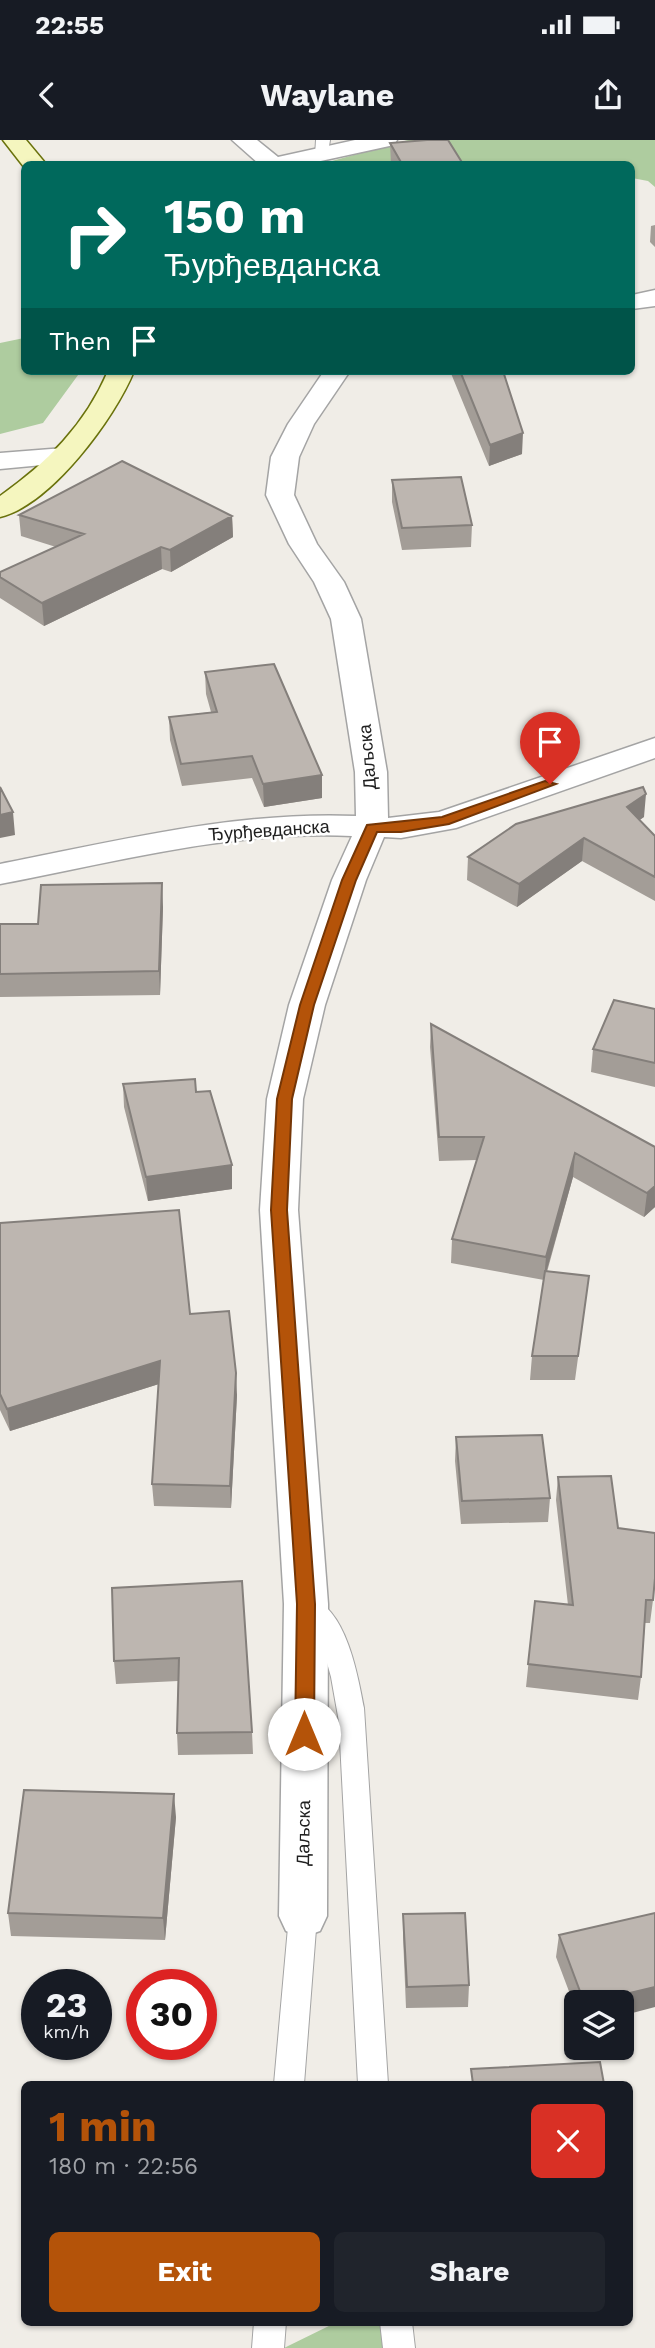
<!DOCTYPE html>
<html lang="en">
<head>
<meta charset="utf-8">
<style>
  :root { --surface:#171b24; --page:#20242c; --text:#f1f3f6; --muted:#9ea1a6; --accent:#b45309 }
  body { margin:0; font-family:"Work Sans",sans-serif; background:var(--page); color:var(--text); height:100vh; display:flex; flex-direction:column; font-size:26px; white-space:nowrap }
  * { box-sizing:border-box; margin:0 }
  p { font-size:23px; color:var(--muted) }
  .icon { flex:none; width:38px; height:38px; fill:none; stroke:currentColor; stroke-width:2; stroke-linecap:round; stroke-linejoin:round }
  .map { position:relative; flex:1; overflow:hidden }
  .panel { position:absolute; left:21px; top:1941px; width:612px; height:245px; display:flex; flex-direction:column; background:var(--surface); border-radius:10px; box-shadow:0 2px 5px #0004 }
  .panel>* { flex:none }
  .top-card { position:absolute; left:21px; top:21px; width:614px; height:214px; border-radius:10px; box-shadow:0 2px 5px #0004; background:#00695c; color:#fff; overflow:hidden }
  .fabs { position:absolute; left:564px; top:1850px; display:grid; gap:14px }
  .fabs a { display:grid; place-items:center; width:70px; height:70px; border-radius:10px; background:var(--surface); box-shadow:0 2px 5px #0004; font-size:35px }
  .speed { position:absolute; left:21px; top:1829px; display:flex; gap:14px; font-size:35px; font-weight:700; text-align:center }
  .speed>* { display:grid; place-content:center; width:91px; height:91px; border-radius:50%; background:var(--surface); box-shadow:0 2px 5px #0004; line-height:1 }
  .speed small { font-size:18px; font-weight:400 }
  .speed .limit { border:10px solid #d22; background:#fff; color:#111 }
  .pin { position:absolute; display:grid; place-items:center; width:60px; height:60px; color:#fff; margin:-72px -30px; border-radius:50% 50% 50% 0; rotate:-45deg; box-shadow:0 0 7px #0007 }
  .pin .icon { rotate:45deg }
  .me { position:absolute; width:77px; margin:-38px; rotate:0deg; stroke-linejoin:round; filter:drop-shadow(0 0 5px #0008) }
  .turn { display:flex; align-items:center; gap:24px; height:147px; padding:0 28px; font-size:32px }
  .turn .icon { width:91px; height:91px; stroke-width:2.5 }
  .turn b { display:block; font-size:49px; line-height:60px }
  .then { display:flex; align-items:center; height:66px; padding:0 28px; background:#0003; gap:14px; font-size:26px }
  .round { display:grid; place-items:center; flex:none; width:74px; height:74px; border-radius:10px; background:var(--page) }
  .headline { display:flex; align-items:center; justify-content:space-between; height:119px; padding:0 28px }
  h1 { font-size:42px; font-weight:700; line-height:52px; color:var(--accent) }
  .action { display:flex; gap:14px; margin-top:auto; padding:14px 28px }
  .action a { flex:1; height:80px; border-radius:10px; background:var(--accent); color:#fff; font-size:28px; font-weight:700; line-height:80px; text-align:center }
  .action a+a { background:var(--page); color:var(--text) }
  .status { display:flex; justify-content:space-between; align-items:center; height:49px; padding:0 35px; background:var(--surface); direction:ltr }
  .status svg { height:19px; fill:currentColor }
  header { display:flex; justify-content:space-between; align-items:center; height:91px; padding:0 28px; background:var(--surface); font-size:32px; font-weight:700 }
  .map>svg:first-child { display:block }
</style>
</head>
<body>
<div class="status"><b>22:55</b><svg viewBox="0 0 49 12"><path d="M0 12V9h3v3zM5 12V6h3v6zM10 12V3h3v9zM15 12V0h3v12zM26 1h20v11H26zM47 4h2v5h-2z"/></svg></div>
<header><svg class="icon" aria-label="back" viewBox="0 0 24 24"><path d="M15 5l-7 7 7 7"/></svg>Waylane<svg class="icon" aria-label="share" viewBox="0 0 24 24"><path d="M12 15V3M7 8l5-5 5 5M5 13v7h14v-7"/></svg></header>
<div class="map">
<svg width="655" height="2208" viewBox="0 0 655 2208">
  <rect width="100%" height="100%" fill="#f0ede7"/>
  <path fill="#aecc9f" d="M408 0H655V47L648 41 632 38V24H321Z
    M24 198V231H81L43 283 0 294V203Z
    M337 2182H396L399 2208H284Z"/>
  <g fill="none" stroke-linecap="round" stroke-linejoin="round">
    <g stroke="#a4a4a4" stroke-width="2">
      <path id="lane" d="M316 0H330L327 19 315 16Z
        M311 1458C346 1469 358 1535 364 1568L388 1944H358L339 1582 331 1537 322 1505 298 1468 302 1461Z
        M303 1763 313 1767 317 1776 304 1944H274L289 1776 293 1767Z
        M254 2182H286L284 2208H252Z
        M380 2182H412L415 2208H383Z"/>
    </g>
    <g stroke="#a4a4a4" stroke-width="3">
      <path id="street" d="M232 0H257L278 17 355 0H397L394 5 307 24H259Z
        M655 150V166L632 169V155Z
        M324 231H350L314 284 299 317 294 355 317 404 344 442 361 479 387 632 388 678 439 672 655 598V618L456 688 401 698 384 697 366 740 325 865 303 959 298 1070 328 1464 327 1776 320 1791 303 1797 286 1791 279 1776 284 1464 260 1070 267 959 289 865 332 740 352 696C233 690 116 722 0 744V724C118 701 235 671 356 676L355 632 331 479 314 442 289 404 266 355 271 317 288 284Z
        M64 308 74 310 78 316 74 322 0 329V313Z"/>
    </g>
    <g stroke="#6a720c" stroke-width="3">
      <path id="secondary" d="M3 0H26L46 24H24V27Z
        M108 231H134C115 278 51 365 0 377V356C47 323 85 285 108 231Z"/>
    </g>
    <use href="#lane" fill="#fff" fill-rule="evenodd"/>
    <use href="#street" fill="#fff" fill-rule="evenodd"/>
    <use href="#secondary" fill="#f5f6bf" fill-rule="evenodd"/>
  </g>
  <path fill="#a39d97" d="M390 3 463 24H391Z
    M655 85V107L650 102 651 86Z
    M450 231H503L522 314 489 326Z
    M392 340 472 385 471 407 402 410 392 362Z
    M19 375 232 376 233 397 171 432 162 429 44 486 0 458V432L56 407 21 396Z
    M205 532 322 658 264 667 252 638 182 646 170 600 169 577 211 572 206 554Z
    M644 677 639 680 655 696V761L582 721 517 767 467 740 468 717Z
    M163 767 160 855 0 857V784H38Z
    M655 869V947L591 932 593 909Z
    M431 884 655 1007V1067L644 1077 573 1037 547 1132 589 1136 575 1240H530L532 1216 544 1140 451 1123 452 1099 477 1020 439 1021 430 907Z
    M123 944 196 952 232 1049 148 1061 124 967Z
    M190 1174 237 1255 231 1368 154 1366 152 1344 159 1244 10 1291 0 1270V1194Z
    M456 1297 550 1358 548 1382 461 1384 455 1321Z
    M558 1337 618 1388 653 1460 650 1483H645L641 1537 638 1560 526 1547 535 1461 568 1465 556 1360Z
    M112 1448 252 1592 253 1614 178 1615 177 1593 178 1541 116 1544 114 1521Z
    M176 1677 165 1800 11 1796 8 1773Z
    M403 1774 469 1845 468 1867 406 1868 403 1796Z
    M559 1795 621 1862H576V1870L556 1817Z"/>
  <path fill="#847f7b" d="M523 293 522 314 489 326 490 305Z
    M232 376 233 397 171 432 170 410Z
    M161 407 162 429 44 486 42 463Z
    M322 635V658L264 667 263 644Z
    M646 654 644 677 625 690 627 667Z
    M13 672 15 695 0 698V675Z
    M584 698 582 721 517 767 519 744Z
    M162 743 163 767 160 855 159 831Z
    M575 1013 573 1037 544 1140 546 1117Z
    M232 1025V1049L148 1061 146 1037Z
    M655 1046V1067L644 1077 647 1053Z
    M160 1221 162 1243 10 1291 7 1269Z
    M236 1233 237 1255 231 1368 230 1346Z
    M174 1654 176 1677 165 1800 163 1778Z
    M655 1847V1867L621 1876V1862H592Z"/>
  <path fill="#bdb6b0" stroke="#847f7b" stroke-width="2" d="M427 0H448L463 24H402L390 3Z
    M460 231H503L523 293 490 305Z
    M122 321 232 376 170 410 161 407 42 463 0 437V432L84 394 19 375Z
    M461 337 472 385 402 388 392 340Z
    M274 524 322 635 263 644 252 616 181 624 169 577 217 572 205 532Z
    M0 647 13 672 0 675Z
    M643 647 646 654 627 667 655 696V737L584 698 519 744 468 717 516 684Z
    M162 743 159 831 0 834V784H38L41 745Z
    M614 860 655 869V923L593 909Z
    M431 884 655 1007V1046L647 1053 575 1013 546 1117 452 1099 484 997H439Z
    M195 939 196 952 210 951 232 1025 146 1037 123 944Z
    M179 1070 190 1174 229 1171 236 1233 230 1346 152 1344 160 1221 7 1269 0 1254V1083Z
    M545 1131 589 1136 578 1216H532Z
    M542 1295 550 1358 462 1361 456 1297Z
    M611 1336 618 1388 655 1393V1438L653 1460H646L641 1537 528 1524 535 1461 573 1465 558 1337Z
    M242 1441 252 1592 177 1593 179 1518 114 1521 112 1448Z
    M24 1650 174 1654 163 1778 8 1773Z
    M465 1773 469 1845 407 1847 403 1774Z
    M655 1773V1847L592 1862H584L559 1795Z
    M600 1922 604 1944H473L471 1929Z"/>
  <path fill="#b45309" stroke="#753606" stroke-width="2" d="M545 641 556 644 449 684 401 692H377L356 740 314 865 292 959 287 1070 315 1464 314 1594 311 1600H298L295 1594 297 1464 271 1070 277 959 300 865 342 740 367 685 442 677Z"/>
  <g text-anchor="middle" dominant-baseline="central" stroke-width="5" stroke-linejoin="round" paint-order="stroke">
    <g font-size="18" fill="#202020" stroke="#fff">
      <text transform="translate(367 617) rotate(-95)">Даљска</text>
      <text transform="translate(269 690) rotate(-4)">Ђурђевданска</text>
      <text transform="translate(303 1693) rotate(-89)">Даљска</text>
    </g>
  </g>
</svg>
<div class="fabs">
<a><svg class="icon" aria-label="layers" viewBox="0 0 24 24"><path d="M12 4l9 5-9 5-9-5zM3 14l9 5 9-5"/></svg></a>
</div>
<div class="speed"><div>23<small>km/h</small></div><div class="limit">30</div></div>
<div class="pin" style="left:550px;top:644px;background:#d93025"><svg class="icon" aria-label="arrive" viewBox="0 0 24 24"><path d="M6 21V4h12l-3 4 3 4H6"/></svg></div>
<svg class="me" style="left:304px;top:1594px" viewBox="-20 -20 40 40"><circle r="19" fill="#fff"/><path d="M0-13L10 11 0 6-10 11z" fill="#b45309"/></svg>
<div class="top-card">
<div class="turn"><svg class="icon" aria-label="right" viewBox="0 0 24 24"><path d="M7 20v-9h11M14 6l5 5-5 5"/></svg><div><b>150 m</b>Ђурђевданска</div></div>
<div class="then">Then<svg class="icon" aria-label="arrive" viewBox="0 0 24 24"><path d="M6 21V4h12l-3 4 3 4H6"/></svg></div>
</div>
<section class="panel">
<div class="headline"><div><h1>1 min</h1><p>180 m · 22:56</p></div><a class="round" style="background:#d93025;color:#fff"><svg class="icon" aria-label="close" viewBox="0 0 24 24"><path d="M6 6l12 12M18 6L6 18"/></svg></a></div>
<div class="action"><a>Exit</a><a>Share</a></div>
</section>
</div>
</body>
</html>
